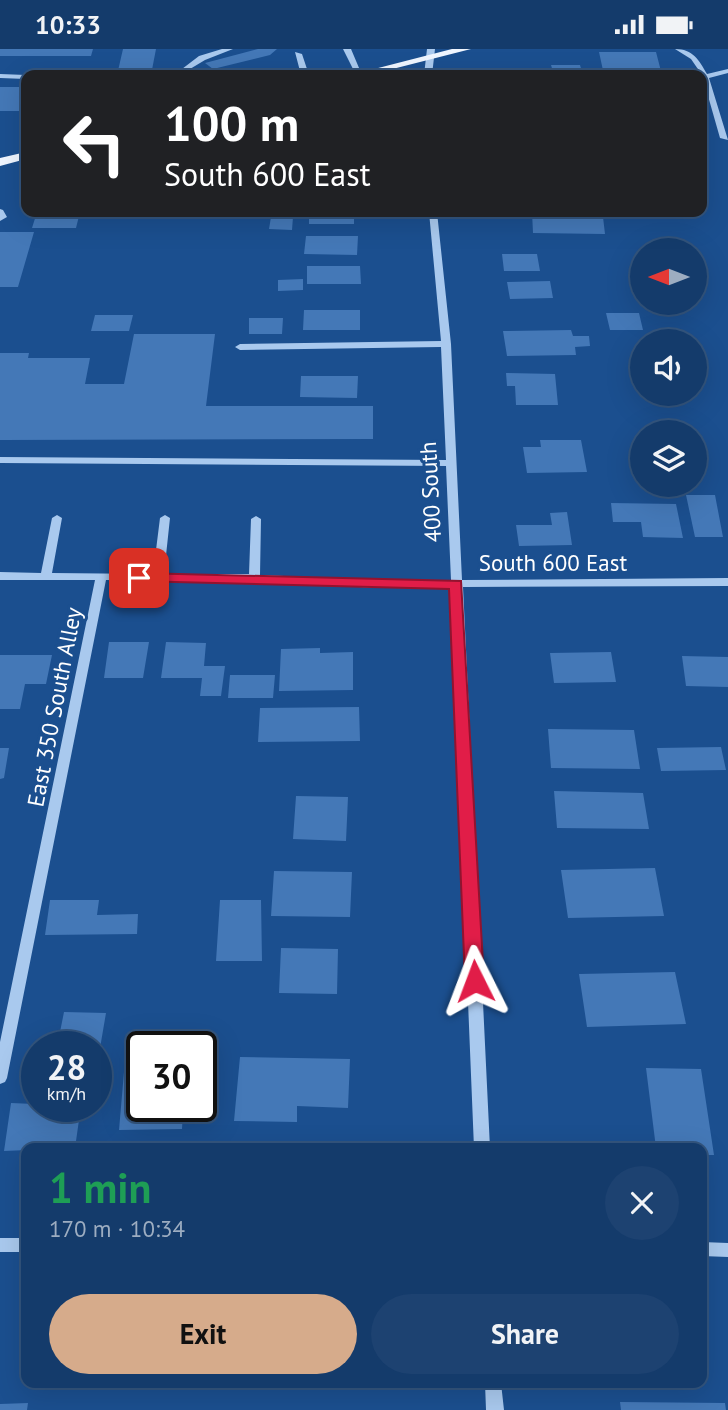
<!DOCTYPE html>
<html lang="en">
<head>
<meta charset="utf-8">
<style>
  :root { --surface:#143b6b; --page:#1d4271; --text:#f1f3f6; --muted:#9dadc1; --line:#33557e; --accent:#d6ab8b }
  body { margin:0; font-family:"PT Sans",sans-serif; background:var(--page); color:var(--text); height:100vh; display:flex; flex-direction:column; font-size:26px; white-space:nowrap }
  * { box-sizing:border-box; margin:0 }
  p { font-size:23px; color:var(--muted) }
  .icon { flex:none; width:38px; height:38px; fill:none; stroke:currentColor; stroke-width:2; stroke-linecap:round; stroke-linejoin:round }
  .map { position:relative; flex:1; overflow:hidden }
  .details { position:absolute; left:21px; top:1094px; width:686px; height:245px; display:flex; flex-direction:column; background:var(--surface); border-radius:14px; box-shadow:0 7px 28px #0002,0 0 0 2px var(--line) }
  .details>* { flex:none }
  .hud { position:absolute; left:21px; top:21px; width:686px; height:147px; border-radius:14px; box-shadow:0 7px 28px #0002,0 0 0 2px var(--line); background:#202124; color:#fff; overflow:hidden }
  .needle { width:46px; rotate:270deg }
  .tools { position:absolute; left:630px; top:189px; display:grid; gap:14px }
  .tools a { display:grid; place-items:center; width:77px; height:77px; border-radius:50%; background:var(--surface); box-shadow:0 7px 28px #0002,0 0 0 2px var(--line); font-size:35px }
  .speed { position:absolute; left:21px; top:982px; display:flex; gap:14px; font-size:35px; font-weight:700; text-align:center }
  .speed>* { display:grid; place-content:center; width:91px; height:91px; border-radius:50%; background:var(--surface); box-shadow:0 7px 28px #0002,0 0 0 2px var(--line); line-height:1 }
  .speed small { font-size:18px; font-weight:400 }
  .speed .limit { border:4px solid #111; border-radius:10px; background:#fff; color:#111 }
  .pin { position:absolute; display:grid; place-items:center; width:60px; height:60px; color:#fff; margin:-30px; border-radius:14px; box-shadow:0 4px 10px #0006 }
  .me { position:absolute; width:77px; margin:-38px; rotate:357deg; stroke-linejoin:round; filter:drop-shadow(0 0 5px #0008) }
  .turn { display:flex; align-items:center; gap:24px; height:147px; padding:0 28px; font-size:32px }
  .turn .icon { width:91px; height:91px; stroke-width:2.5 }
  .turn b { display:block; font-size:49px; line-height:60px }
  .round { display:grid; place-items:center; flex:none; width:74px; height:74px; border-radius:37px; background:var(--page) }
  .overview { display:flex; align-items:center; justify-content:space-between; height:119px; padding:0 28px }
  h1 { font-size:42px; font-weight:700; line-height:52px; color:#1e9e55 }
  .action { display:flex; gap:14px; margin-top:auto; padding:14px 28px }
  .action a { flex:1; height:80px; border-radius:42px; background:var(--accent); color:#111; font-size:28px; font-weight:700; line-height:80px; text-align:center }
  .action a+a { background:var(--page); color:var(--text) }
  .status { display:flex; justify-content:space-between; align-items:center; height:49px; padding:0 35px; background:var(--surface); direction:ltr }
  .status svg { height:19px; fill:currentColor }
  .map>svg:first-child { display:block }
</style>
</head>
<body>
<div class="status"><b>10:33</b><svg viewBox="0 0 49 12"><path d="M0 12V9h3v3zM5 12V6h3v6zM10 12V3h3v9zM15 12V0h3v12zM26 1h20v11H26zM47 4h2v5h-2z"/></svg></div>
<div class="map">
<svg width="728" height="1361" viewBox="0 0 728 1361">
  <rect width="100%" height="100%" fill="#1b4f8f"/>
  <path fill="#4478b7" d="M0 0H93L91 7H0Z
    M123 0H156L151 26H117Z
    M258 0H277L270 6 213 20 205 14Z
    M599 3H656L662 26H604Z
    M551 16H580L583 26H554Z
    M0 38H26V62H0Z
    M37 163H80L76 179H32Z
    M102 163H118L116 170 100 169Z
    M309 163H362V169H354V175H309Z
    M532 163H576V168H603L605 185 533 184Z
    M271 168H293L292 181 269 180Z
    M0 183H34L18 238H0Z
    M306 187H358L357 206 304 205Z
    M502 205H537L540 222H504Z
    M307 217H360L361 235H307Z
    M303 230V241L278 242V231Z
    M550 232 553 249 510 250 507 233Z
    M304 261H360V281H303Z
    M606 264H639L643 281H610Z
    M95 266H133L129 282H91Z
    M249 269H283L282 285H249Z
    M571 281 573 287H589L590 297 575 298 576 306 507 307 503 282Z
    M134 285H215L206 357H373V390L0 391V304H29L28 309H90L85 335H124Z
    M506 324 555 325 558 356H516L515 337H507Z
    M301 327H358L357 349 300 348Z
    M540 391H581L587 423 527 424 523 398H541Z
    M686 446H715L723 488H695Z
    M611 454 676 455 683 489 643 488 641 473H613Z
    M567 463 572 496 519 497 516 476H552L550 464Z
    M109 593H149L143 629H104Z
    M166 593 206 594 204 617H225L221 647H200L202 629H161Z
    M320 599V604L353 603V641L279 642 281 600Z
    M611 603 616 633 554 634 550 604Z
    M0 606H52L46 635H25L20 660H0Z
    M682 607 728 608V638L686 637Z
    M230 626H275L273 649H228Z
    M359 658 360 692 258 693 260 659Z
    M548 680 634 681 640 720 551 719Z
    M721 698 726 721 661 722 657 699Z
    M0 699H9L4 729 0 730Z
    M554 742 643 744 649 780 557 779Z
    M296 747 348 748 346 792 293 790Z
    M655 819 664 867 568 869 561 821Z
    M274 822 352 823 350 868 271 867Z
    M50 851H99L97 866 138 865 137 885 45 886Z
    M220 851H261L262 912H216Z
    M281 899 338 900 337 945 279 944Z
    M675 923 686 975 587 978 579 925Z
    M64 963 106 964 99 1005H96V998H57Z
    M240 1008 350 1010 348 1059 297 1057V1073L234 1072Z
    M646 1019 701 1020 714 1106H702V1099H656Z
    M124 1023H142V1057H202V1062H183L182 1080 119 1081Z
    M11 1054 81 1057 75 1099 4 1102Z
    M620 1353 725 1354 726 1361H621Z
    M28 1354 27 1361H0V1355Z"/>
  <g fill="none" stroke-linecap="round" stroke-linejoin="round">
    <path fill="#a9c9ee" fill-rule="evenodd" d="M222 0H233L205 11 190 20 195 26H187L182 20 199 7Z
      M343 0H351L362 26H356Z
      M427 0H435L432 26H424Z
      M675 0C693 0 699 11 707 25L728 20V24L709 29 728 91 720 89 702 26 691 10Z
      M295 3 302 5 309 26H301Z
      M0 25 26 26H28H26V30L0 29Z
      M0 160 3 161 7 168 0 172Z
      M429 163H437L451 295 462 531 728 529V537L463 538 490 1099H474L451 538 380 539 254 533 106 531 7 1029 5 1033 0 1035V993L95 531H0V523L41 524 52 469 57 466 62 469 52 524 153 525 160 469 165 466 170 469 164 525H249L251 470 256 467 261 470 260 526 380 531H451L446 417 0 414V408L446 411 441 298 240 301 235 298 240 295 441 292Z
      M0 1189H26V1203H0Z
      M702 1193 728 1194V1208L702 1207Z
      M485 1334H501L504 1361H486Z"/>
    <path fill="#f0f6ff" fill-rule="evenodd" d="M452 0H471L369 26H351Z
      M26 103V110L0 117V109Z"/>
  </g>
  <path fill="#e11d48" stroke="#92132f" stroke-width="2" d="M139 524 461 532 484 932 481 937 475 940 468 937 465 932 449 540 134 532 132 529Z"/>
  <g text-anchor="middle" dominant-baseline="central" stroke-width="6" stroke-linejoin="round" paint-order="stroke">
    <g font-size="23" fill="#fff" stroke="#1b4f8f">
      <text transform="translate(430 443) rotate(-93)">400 South</text>
      <text x="553" y="513">South 600 East</text>
      <text transform="translate(54 658) rotate(-79)">East 350 South Alley</text>
    </g>
  </g>
</svg>
<div class="tools">
<a><svg class="needle" viewBox="-14 -14 28 28"><path d="M0-13l5 13h-10z" fill="#e53935"/><path d="M0 13l5-13h-10z" fill="#9dadc1"/></svg></a>
<a><svg class="icon" aria-label="sound" viewBox="0 0 24 24"><path d="M4 9h4l5-4v14l-5-4H4zM17 9q2 3 0 6"/></svg></a>
<a><svg class="icon" aria-label="layers" viewBox="0 0 24 24"><path d="M12 4l9 5-9 5-9-5zM3 14l9 5 9-5"/></svg></a>
</div>
<div class="speed"><div>28<small>km/h</small></div><div class="limit">30</div></div>
<div class="pin" style="left:139px;top:529px;background:#d93025"><svg class="icon" aria-label="arrive" viewBox="0 0 24 24"><path d="M6 21V4h12l-3 4 3 4H6"/></svg></div>
<svg class="me" style="left:475px;top:932px" viewBox="-20 -20 40 40"><path d="M0-17L14 15 0 8-14 15z" fill="#e11d48" stroke="#fff" stroke-width="4"/></svg>
<div class="hud">
<div class="turn"><svg class="icon" aria-label="left" viewBox="0 0 24 24"><path d="M17 20v-9H6M10 6l-5 5 5 5"/></svg><div><b>100 m</b>South 600 East</div></div>
</div>
<section class="details">
<div class="overview"><div><h1>1 min</h1><p>170 m · 10:34</p></div><a class="round"><svg class="icon" aria-label="close" viewBox="0 0 24 24"><path d="M6 6l12 12M18 6L6 18"/></svg></a></div>
<div class="action"><a>Exit</a><a>Share</a></div>
</section>
</div>
</body>
</html>
